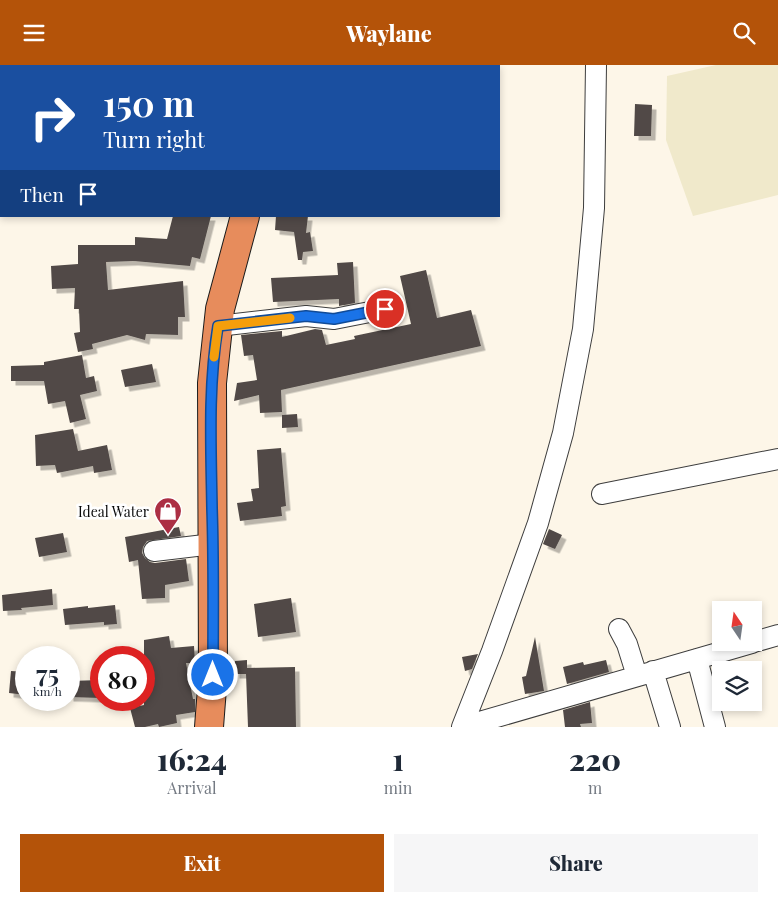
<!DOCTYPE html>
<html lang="en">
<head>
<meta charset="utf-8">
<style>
  :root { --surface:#fff; --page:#f6f6f7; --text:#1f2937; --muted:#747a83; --accent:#b45309 }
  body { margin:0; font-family:"Playfair Display",serif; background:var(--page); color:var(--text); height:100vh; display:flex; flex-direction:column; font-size:19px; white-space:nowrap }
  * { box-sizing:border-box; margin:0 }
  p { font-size:16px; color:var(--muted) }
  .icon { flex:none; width:28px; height:28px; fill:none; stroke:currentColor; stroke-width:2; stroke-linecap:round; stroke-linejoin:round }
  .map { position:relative; height:662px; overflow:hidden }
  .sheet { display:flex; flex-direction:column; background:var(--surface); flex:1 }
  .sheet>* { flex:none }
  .hud { position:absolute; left:0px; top:0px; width:500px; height:152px; box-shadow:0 2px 8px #0003; background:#1a4fa0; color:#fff; overflow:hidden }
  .needle { width:32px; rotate:347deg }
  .fabs { position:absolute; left:712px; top:536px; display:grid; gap:10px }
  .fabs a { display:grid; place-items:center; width:50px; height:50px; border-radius:0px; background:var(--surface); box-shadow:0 2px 8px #0003; font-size:25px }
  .speed { position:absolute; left:15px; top:581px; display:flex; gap:10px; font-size:25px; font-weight:700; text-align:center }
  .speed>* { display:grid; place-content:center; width:65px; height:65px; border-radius:50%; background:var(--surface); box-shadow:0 2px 8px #0003; line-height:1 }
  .speed small { font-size:12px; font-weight:400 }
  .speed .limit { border:8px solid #d22; background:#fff; color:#111 }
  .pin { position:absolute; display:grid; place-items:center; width:42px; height:42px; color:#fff; margin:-21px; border:2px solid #fff; border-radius:50%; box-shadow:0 1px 5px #0007 }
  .me { position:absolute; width:55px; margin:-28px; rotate:0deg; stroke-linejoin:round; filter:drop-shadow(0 0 4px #0008) }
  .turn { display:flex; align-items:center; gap:18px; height:105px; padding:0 20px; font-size:22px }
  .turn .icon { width:65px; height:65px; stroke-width:2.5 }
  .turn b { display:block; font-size:35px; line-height:42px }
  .then { display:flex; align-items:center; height:48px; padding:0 20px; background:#0003; gap:10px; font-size:19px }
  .eta { display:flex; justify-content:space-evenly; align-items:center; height:85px; text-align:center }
  .eta b { font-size:30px; font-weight:800; line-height:35px }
  .action { display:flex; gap:10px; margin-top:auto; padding:10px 20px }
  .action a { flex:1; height:58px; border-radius:0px; background:var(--accent); color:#fff; font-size:20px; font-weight:800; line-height:58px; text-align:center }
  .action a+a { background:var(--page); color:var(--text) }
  header { display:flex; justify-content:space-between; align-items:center; height:65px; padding:0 20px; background:var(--accent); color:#fff; font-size:22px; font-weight:800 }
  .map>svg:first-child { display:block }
</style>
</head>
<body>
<header><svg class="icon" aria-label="menu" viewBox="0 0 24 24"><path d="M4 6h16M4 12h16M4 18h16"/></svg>Waylane<svg class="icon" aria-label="search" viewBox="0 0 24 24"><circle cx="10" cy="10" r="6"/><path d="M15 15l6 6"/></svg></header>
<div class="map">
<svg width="778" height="662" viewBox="0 0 778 662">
  <defs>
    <filter id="shadow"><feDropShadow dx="4.5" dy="4.5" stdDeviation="0" flood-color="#0004"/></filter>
  </defs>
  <rect width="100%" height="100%" fill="#fdf6e8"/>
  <path fill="#f0e9cb" d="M716 0H778V130L693 151 666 75 667 11Z"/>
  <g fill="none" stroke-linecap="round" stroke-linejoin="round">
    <path stroke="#3f9bc0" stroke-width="5" d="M116 1 118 0
      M0 106 1 105"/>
  </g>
  <path fill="#514a47" filter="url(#shadow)" d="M635 39 652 40 651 71H634Z
    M173 151H211L200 194 192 192 190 201 134 196 106 197 108 225 183 216 185 252H178V270L146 269 145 275 127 270 92 279 93 284 78 287 74 268 80 267 79 244H74L75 223 52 224 51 201 78 199V180H135V172L167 174Z
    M276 151H308L306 168 310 167 313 186 303 187 302 195H298L294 167 275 165Z
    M353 197 355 238 339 241V234L273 237 271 213 338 210 337 198Z
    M426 205 437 253 471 245 481 281 281 325 282 347 260 348 259 330 234 336 237 318 257 315 253 290 244 291 241 270 282 266V272L315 264 322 265 326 280 355 274 354 271 411 259 400 211Z
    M82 290 86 313 94 311 97 326 80 330 86 354 70 358 65 336 48 339 44 316H11V301L44 300V297Z
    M152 299 156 317 125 322 121 305Z
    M297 349 298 362 282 363V350Z
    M73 364 78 386 107 380 112 405 94 408 93 401 57 408 55 400 36 401 35 370Z
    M281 383 286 441 281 442 282 451 240 456 237 438 253 436 251 424 259 423 257 385Z
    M179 462 181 471 147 476 143 482 142 488 145 493 150 497 155 498 186 494 189 516 165 520V533L142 534 138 495 129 497 125 472Z
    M549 464 562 470 555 484 543 479Z
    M63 468 67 487 39 492 35 473Z
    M52 524 53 540 21 543 22 545 3 546 2 530Z
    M291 533 296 567 258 572 254 539Z
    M115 540 117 559 104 560V557L65 560 63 544 88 541V543Z
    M169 571 171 583 194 581 195 598H186L193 634H195V647L176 650 177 658 159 662 158 659 145 662H135L130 643 144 640V575Z
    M535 572 544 626 525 629 522 612 526 611Z
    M478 589 472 604 465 606 462 592Z
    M247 595V603L295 602 296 662H248L246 609H235V596Z
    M606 595 609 607 567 619 563 602 583 597 584 600Z
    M11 606 26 607V630L9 628Z
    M101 615V633L69 632V616Z
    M590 637 592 658 580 659 581 662H565L563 645Z"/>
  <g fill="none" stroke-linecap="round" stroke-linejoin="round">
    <g stroke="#3d3d3d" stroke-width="22">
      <path id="minor" d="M218 261 306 251 334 254 385 244
        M602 429 778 394
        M154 486 213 479
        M619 564 627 579 637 611
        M754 577 778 570
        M697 594 715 662
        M653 606 670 662
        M462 662 492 586 538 458 563 368 583 264 594 143 596 0
        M462 662 752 578"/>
    </g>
    <g stroke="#1b1b1b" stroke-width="30">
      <path id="highway" d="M301 1 302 0
        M209 662 213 610 212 318 220 244 245 151"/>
    </g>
    <use href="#minor" stroke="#fff" stroke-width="20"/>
    <use href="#highway" stroke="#e78c5c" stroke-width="28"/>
  </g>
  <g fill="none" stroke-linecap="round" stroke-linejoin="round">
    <g stroke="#114b97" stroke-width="12">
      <path id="route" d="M213 610C213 554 214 499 212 443 211 382 208 321 218 261L306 251 334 254 385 244"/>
    </g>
    <use href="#route" stroke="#1a73e8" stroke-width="9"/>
    <path stroke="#f59e0b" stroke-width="9" d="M214 292 218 261 290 253"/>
  </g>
  <defs>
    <g id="shop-pin" transform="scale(1.4375)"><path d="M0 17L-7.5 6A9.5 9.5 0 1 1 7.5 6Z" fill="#ac2f44" stroke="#fff"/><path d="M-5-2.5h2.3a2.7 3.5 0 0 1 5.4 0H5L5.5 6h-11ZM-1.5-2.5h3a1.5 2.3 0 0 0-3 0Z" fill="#fff"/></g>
  </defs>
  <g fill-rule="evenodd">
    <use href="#shop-pin" x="168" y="446"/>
  </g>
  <g text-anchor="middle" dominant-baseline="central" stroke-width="5" stroke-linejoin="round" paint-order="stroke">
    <g font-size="14" fill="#0a0a0a" stroke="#fff" text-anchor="end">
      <text x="149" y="446">Ideal Water</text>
    </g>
  </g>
</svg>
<div class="fabs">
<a><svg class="needle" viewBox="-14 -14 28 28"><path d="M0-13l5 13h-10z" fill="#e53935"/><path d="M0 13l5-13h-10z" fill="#747a83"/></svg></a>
<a><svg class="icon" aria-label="layers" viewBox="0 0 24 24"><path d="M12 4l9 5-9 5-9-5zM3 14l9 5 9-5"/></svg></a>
</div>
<div class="speed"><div>75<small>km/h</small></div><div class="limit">80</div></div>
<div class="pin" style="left:385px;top:244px;background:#d93025"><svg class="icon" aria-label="arrive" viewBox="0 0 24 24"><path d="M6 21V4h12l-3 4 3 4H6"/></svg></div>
<svg class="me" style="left:213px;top:610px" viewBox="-20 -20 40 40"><circle r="17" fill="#1a73e8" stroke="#fff" stroke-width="3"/><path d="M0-11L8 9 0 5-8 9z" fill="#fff"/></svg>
<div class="hud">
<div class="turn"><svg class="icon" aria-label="right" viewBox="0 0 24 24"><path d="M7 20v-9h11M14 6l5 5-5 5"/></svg><div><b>150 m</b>Turn right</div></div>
<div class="then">Then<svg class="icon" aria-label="arrive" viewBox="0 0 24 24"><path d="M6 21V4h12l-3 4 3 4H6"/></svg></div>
</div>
</div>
<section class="sheet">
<div class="eta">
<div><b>16:24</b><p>Arrival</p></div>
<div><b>1</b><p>min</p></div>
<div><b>220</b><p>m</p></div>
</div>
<div class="action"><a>Exit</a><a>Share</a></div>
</section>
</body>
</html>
